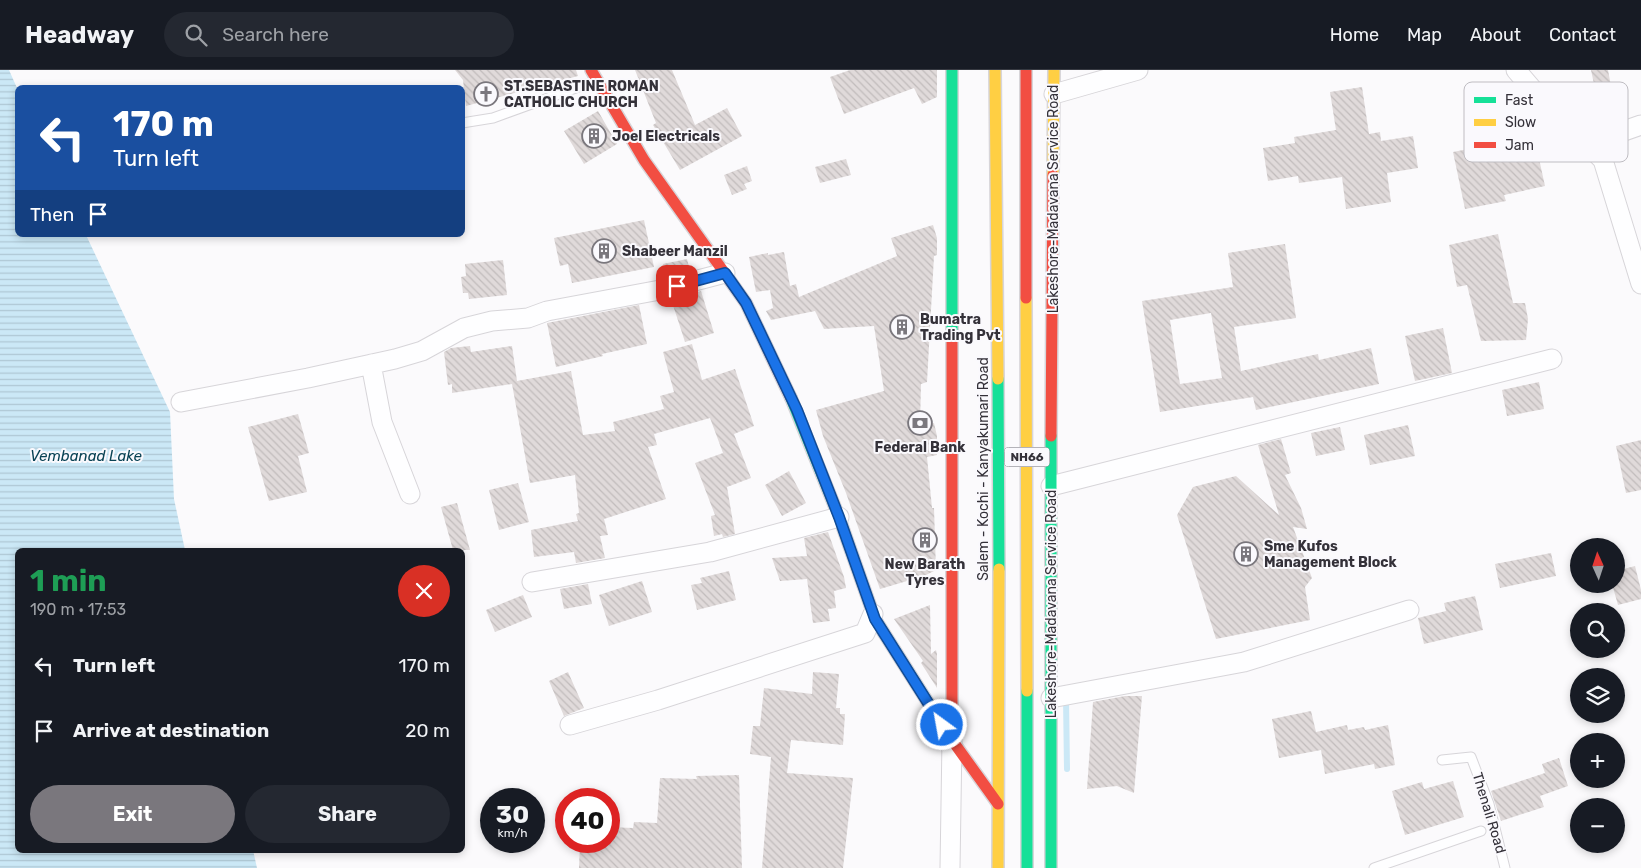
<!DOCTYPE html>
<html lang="en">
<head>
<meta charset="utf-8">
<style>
  :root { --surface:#171b24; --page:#242831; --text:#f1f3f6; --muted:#9ea1a6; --line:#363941; --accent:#7a777d }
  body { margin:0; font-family:Rubik,sans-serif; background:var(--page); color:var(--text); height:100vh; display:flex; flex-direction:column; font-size:19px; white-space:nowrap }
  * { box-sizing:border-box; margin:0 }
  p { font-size:16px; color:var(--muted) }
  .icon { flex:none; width:28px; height:28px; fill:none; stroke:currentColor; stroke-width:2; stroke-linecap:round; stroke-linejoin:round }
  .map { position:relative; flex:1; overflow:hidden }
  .side { position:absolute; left:15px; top:478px; width:450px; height:305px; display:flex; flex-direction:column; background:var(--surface); border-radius:8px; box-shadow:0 2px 8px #0003 }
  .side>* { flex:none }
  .banner { position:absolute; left:15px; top:15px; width:450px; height:152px; border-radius:8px; box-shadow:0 2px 8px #0003; background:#1a4fa0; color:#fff; overflow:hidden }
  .needle { width:32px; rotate:357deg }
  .controls { position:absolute; left:1570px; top:468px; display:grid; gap:10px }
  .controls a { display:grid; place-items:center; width:55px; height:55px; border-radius:50%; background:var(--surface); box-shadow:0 2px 8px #0003; font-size:25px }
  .speed { position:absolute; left:480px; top:718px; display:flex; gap:10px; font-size:25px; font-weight:700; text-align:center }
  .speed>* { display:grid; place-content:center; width:65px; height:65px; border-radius:50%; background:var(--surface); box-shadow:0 2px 8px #0003; line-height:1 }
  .speed small { font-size:12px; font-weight:400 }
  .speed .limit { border:8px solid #d22; background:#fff; color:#111 }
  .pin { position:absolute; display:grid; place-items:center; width:42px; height:42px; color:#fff; margin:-21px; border-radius:10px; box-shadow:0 2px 8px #0006 }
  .me { position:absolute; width:55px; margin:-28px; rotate:328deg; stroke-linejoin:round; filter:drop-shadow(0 0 4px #0008) }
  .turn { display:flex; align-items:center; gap:18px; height:105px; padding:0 15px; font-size:22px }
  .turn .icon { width:65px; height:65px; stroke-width:2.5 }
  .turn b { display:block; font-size:35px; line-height:42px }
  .then { display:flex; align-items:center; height:48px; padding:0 15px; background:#0003; gap:10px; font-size:19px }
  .round { display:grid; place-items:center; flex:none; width:52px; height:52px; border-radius:26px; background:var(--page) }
  .head { display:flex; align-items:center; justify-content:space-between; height:85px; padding:0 15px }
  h1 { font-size:30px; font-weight:700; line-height:38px; color:#1e9e55 }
  .button { display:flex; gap:10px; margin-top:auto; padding:10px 15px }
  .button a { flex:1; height:58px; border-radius:30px; background:var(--accent); color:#fff; font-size:20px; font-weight:700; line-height:58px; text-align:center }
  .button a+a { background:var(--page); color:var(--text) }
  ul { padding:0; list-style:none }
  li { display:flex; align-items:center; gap:15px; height:65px; padding:0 15px }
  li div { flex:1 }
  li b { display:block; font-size:19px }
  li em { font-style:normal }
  header { display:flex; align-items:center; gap:30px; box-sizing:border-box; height:70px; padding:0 25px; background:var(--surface); border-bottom:1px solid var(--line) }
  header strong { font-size:24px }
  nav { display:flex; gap:28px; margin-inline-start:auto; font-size:18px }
  .search { width:350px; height:45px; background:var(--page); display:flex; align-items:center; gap:12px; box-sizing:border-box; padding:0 18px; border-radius:28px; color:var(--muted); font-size:19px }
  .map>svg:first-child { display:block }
</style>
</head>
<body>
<header>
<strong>Headway</strong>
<div class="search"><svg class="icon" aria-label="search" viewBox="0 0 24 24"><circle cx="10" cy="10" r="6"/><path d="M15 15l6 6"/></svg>Search here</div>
<nav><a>Home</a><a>Map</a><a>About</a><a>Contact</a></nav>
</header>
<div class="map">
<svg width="1641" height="798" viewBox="0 0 1641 798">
  <defs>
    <pattern id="water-rules" width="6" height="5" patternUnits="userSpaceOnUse" patternTransform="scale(1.25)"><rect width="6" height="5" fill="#cbe8f6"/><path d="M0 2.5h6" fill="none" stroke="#afc7d4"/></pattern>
    <pattern id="building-back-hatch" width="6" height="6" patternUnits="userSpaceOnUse" patternTransform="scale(1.25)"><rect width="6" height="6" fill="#e0dada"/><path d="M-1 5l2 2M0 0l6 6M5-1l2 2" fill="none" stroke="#c1bcbc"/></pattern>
  </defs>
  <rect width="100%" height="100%" fill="#fbfafc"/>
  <path fill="url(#water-rules)" d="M0 0H9L17 18 18 165H86L170 342 174 429 185 480H18V780H253L257 798H0Z"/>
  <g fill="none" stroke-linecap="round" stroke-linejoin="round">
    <path stroke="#cbe8f6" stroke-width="6" d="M1066 628 1067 699"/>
  </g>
  <path fill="url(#building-back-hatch)" fill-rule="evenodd" d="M455 0H576L578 6 466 36 463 10Z
    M635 0H672L695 55 727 38 742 66 680 100 653 55 656 53Z
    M850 0H937V27L922 34 914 18 844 44 830 7Z
    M1591 0H1608L1611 16 1595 19Z
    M1362 17 1369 64 1380 62 1381 71 1413 66 1418 98 1387 103 1391 132 1346 139 1342 107 1299 113 1298 106 1268 111 1263 78 1295 73 1294 67 1336 60 1330 22Z
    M598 41 617 74 584 94 564 61Z
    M1534 66 1545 116 1504 125 1506 131 1465 139 1453 82Z
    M846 89 851 105 820 113 815 97Z
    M747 96 752 111 744 114 747 119 732 125 724 105Z
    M644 150 654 197 572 213 568 194 560 196 554 168Z
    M933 155 937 168V185L934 186 927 312 921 314 920 356 934 353 937 366V385L927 387 932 438H934L936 500 924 506 880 519 846 423 823 366 816 340 884 321 874 256 824 259 815 241 771 250 766 241 773 238 770 220 756 222 749 187 768 183V185L784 182 790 216 796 214 799 227 897 186 891 168Z
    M1498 164 1513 233H1525L1528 249 1526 270 1481 271 1467 215 1457 217 1449 175Z
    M1285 174 1296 248 1234 257 1241 301 1318 284 1319 290 1371 278 1379 314 1256 340 1253 327 1160 342 1142 231 1233 217 1228 183ZM1211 243 1222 308 1180 314 1170 250Z
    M687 189 690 201 666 207 663 194Z
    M503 190 507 225 469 229 468 223H463L461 207 466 206 465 194Z
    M701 221 714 263 685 272 671 229Z
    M639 235 647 274 602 284 603 286 556 297 547 253Z
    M1443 258 1452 303 1415 311 1405 266Z
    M692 274 702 310 735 299 754 356 734 364 751 408 727 417 735 464 723 467 722 464 714 466 711 446 715 445 695 393 723 383 710 348 654 364 657 375 648 377 666 429 604 449 608 465 600 466 605 488 576 493 574 482 534 487 531 460 578 451 576 444 579 443 575 405 530 413 512 314 452 323V314L448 315 444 282 451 278 470 276 471 282 512 276 517 311 571 301 583 365 615 361 613 352 664 339 660 326 674 322 663 282Z
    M1539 312 1544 339 1507 346 1502 320Z
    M298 344 309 383 298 386 307 422 269 431 248 357Z
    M1408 355 1415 386 1370 395 1364 365Z
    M1340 357 1345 380 1316 386 1311 363Z
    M1281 369 1291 403 1285 405 1301 438 1307 459 1293 457 1312 508 1305 517 1310 550 1216 569 1177 445 1193 417 1236 406 1279 445 1258 375Z
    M1641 370V420L1626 423 1616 376Z
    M789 401 806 433 782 446 765 415Z
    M518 413 529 452 499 460 489 420Z
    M457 433 470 480H453L441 437Z
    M828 462 844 507 846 518 834 521 836 538 828 539 830 551 813 553 807 509 780 511 772 488 807 486 804 468Z
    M1551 483 1556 506 1500 518 1495 494Z
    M1635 496 1641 520V529L1618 535 1612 514H1616V501Z
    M729 501 736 530 697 540 691 515 702 513 700 508Z
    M642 511 652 542 609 556 599 525Z
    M588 514 592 534 564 539 560 519Z
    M523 525 532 547 495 562 486 540Z
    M1475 526 1483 560 1424 574 1418 548 1446 541 1444 533Z
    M930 535 931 584 936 580 937 584V618L921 593 923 591 894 549Z
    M568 602 584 638 564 646 549 611Z
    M813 602 839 604 836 638H840V644H845L843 675 791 670 787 703 853 708 843 798H762L771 687 750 684 753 656H760L764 618 812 624Z
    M1125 626H1142L1134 723 1117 716 1087 719 1093 632Z
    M1311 641 1316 662 1347 655 1348 660 1364 657 1365 660 1388 655 1395 695 1375 699 1374 694 1325 704 1321 680 1279 688 1272 649Z
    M1559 688 1568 716 1540 726 1544 737 1501 751 1491 721 1545 703 1542 694Z
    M739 705 742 798H579L580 771H609V757L633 758 634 752 657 753 660 708 697 709 696 706Z
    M1453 711 1464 747 1405 765 1392 721 1422 712 1424 719Z"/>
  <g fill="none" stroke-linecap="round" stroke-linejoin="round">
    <g stroke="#d7d5d9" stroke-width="11">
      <path id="lane" d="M462 53 493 48 595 11
        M1442 690 1471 687 1489 734 1505 798
        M1374 798 1481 761"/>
    </g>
    <g stroke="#d7d5d9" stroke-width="21">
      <path id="street" d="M1516 0 1551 41 1576 63 1603 90 1641 214
        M1054 24 1138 0
        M1587 74 1641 55
        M371 294 382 352 410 424
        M181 332 308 308 395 289 422 281 464 258 492 251 528 248 547 241 660 220 725 203
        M1051 416 1552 289
        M532 512 710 482 839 447
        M1051 628 1244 592 1409 540
        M570 655 658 630 865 563 873 544
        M950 798 952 670"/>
    </g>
    <g stroke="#d7d5d9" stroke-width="14">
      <path id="fast" d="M952 0V270
        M998 309 999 499
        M791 328 839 447 875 549 934 642
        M1027 621V798
        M1051 798V366"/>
    </g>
    <g stroke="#d7d5d9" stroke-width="14">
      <path id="slow" d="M995 0 998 309
        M1053 105 1054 0
        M1026 228 1027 621
        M998 798 999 499"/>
    </g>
    <g stroke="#d7d5d9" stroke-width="14">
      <path id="jam" d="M591 0 644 90 746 233 791 328
        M1026 0V228
        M952 270V670
        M1051 366 1053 105
        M934 642 952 670 998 734"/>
    </g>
    <use href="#lane" stroke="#fefeff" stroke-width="9"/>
    <use href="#street" stroke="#fefeff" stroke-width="19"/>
    <use href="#fast" stroke="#16e098" stroke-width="11"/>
    <use href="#slow" stroke="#ffcf43" stroke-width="11"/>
    <use href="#jam" stroke="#f24e42" stroke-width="11"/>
  </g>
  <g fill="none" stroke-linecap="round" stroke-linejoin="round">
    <g stroke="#114b97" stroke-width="12">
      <path id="route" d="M677 216 725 203 746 233 797 340 839 447 875 549 942 655"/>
    </g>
    <use href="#route" stroke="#1a73e8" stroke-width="9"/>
  </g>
  <defs>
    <g id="church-ring" transform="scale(1.25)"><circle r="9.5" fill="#faf9fd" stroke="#7a777d" stroke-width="1.5"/><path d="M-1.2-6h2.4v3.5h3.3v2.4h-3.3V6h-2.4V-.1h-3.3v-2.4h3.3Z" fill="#7a777d"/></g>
    <g id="building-ring" transform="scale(1.25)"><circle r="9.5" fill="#faf9fd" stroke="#7a777d" stroke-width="1.5"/><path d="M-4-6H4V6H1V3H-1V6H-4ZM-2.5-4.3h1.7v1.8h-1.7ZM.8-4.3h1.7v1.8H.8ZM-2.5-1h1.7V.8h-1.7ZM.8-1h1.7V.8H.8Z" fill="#7a777d"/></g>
    <g id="bank-ring" transform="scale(1.25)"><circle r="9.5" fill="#faf9fd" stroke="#7a777d" stroke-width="1.5"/><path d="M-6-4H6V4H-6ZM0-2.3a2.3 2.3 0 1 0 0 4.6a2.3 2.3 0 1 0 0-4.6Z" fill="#7a777d"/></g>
  </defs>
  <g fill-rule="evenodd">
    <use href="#church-ring" x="486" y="24"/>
    <use href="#building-ring" x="594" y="66"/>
    <use href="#building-ring" x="604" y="181"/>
    <use href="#building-ring" x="902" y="257"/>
    <use href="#bank-ring" x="920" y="353"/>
    <use href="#building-ring" x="925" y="470"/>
    <use href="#building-ring" x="1246" y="484"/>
  </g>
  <g text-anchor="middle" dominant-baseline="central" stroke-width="4" stroke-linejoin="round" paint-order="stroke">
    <rect fill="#faf9fd" stroke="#6f6d74" stroke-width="1" x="1004.5" y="377.5" width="45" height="19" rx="4"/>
    <g font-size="12" font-weight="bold" fill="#343139">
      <text x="1027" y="387">NH66</text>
    </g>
    <g font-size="14" font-weight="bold" fill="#343139" stroke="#faf9fd" text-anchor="start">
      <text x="504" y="16">ST.SEBASTINE ROMAN<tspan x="504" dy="16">CATHOLIC CHURCH</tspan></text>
      <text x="612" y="66">Joel Electricals</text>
      <text x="622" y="181">Shabeer Manzil</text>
      <text x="920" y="249">Bumatra<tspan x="920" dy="16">Trading Pvt</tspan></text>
      <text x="920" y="377" text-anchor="middle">Federal Bank</text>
      <text x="1264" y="476">Sme Kufos<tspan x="1264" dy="16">Management Block</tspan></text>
      <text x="925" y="494" text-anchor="middle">New Barath<tspan x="925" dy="16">Tyres</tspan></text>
    </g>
    <g font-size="14" fill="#343139" stroke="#faf9fd">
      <text transform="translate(1053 129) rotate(-90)">Lakeshore-Madavana Service Road</text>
      <text transform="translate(983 399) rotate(-90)">Salem - Kochi - Kanyakumari Road</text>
      <text transform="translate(1051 534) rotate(-90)">Lakeshore-Madavana Service Road</text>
      <text transform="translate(1489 743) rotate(73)">Thenali Road</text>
    </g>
    <g font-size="15" font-style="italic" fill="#0a4355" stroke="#faf9fd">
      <text x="86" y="386">Vembanad Lake</text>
    </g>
  </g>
  <rect x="1464" y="12" width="164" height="80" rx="8" fill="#faf9fd" stroke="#bfbdc2" stroke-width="1"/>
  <rect x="1474" y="27" width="22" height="6" fill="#16e098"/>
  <rect x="1474" y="49" width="22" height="7" fill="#ffcf43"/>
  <rect x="1474" y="72" width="22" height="6" fill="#f24e42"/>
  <g font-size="14" fill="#343139">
    <text x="1505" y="35">Fast</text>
    <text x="1505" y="57">Slow</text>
    <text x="1505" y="80">Jam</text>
  </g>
</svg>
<div class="controls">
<a><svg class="needle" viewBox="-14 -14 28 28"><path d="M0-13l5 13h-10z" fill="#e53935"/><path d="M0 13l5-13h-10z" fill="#9ea1a6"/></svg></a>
<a><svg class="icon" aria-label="search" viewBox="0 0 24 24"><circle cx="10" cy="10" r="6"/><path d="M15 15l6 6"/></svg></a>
<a><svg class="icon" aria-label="layers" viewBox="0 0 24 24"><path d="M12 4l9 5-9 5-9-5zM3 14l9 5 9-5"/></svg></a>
<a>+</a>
<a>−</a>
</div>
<div class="speed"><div>30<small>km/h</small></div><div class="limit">40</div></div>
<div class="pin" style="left:677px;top:216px;background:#d93025"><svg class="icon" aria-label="arrive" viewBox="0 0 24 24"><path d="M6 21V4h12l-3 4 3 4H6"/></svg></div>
<svg class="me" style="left:942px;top:655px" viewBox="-20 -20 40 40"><circle r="17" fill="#1a73e8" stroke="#fff" stroke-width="3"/><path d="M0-11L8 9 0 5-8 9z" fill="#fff"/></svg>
<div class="banner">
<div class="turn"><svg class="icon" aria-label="left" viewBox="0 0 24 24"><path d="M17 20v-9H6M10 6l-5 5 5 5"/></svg><div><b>170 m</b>Turn left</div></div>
<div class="then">Then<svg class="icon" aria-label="arrive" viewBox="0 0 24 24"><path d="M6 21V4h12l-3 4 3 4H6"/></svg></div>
</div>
<section class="side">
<div class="head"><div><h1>1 min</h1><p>190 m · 17:53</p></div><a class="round" style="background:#d93025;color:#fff"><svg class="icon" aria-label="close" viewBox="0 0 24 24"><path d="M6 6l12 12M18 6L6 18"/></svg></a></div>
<ul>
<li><svg class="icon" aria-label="left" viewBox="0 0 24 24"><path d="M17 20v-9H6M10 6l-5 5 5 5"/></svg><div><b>Turn left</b></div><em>170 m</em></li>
<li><svg class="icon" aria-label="arrive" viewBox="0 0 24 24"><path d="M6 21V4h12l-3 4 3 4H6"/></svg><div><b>Arrive at destination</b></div><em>20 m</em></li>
</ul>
<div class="button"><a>Exit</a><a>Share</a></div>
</section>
</div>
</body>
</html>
